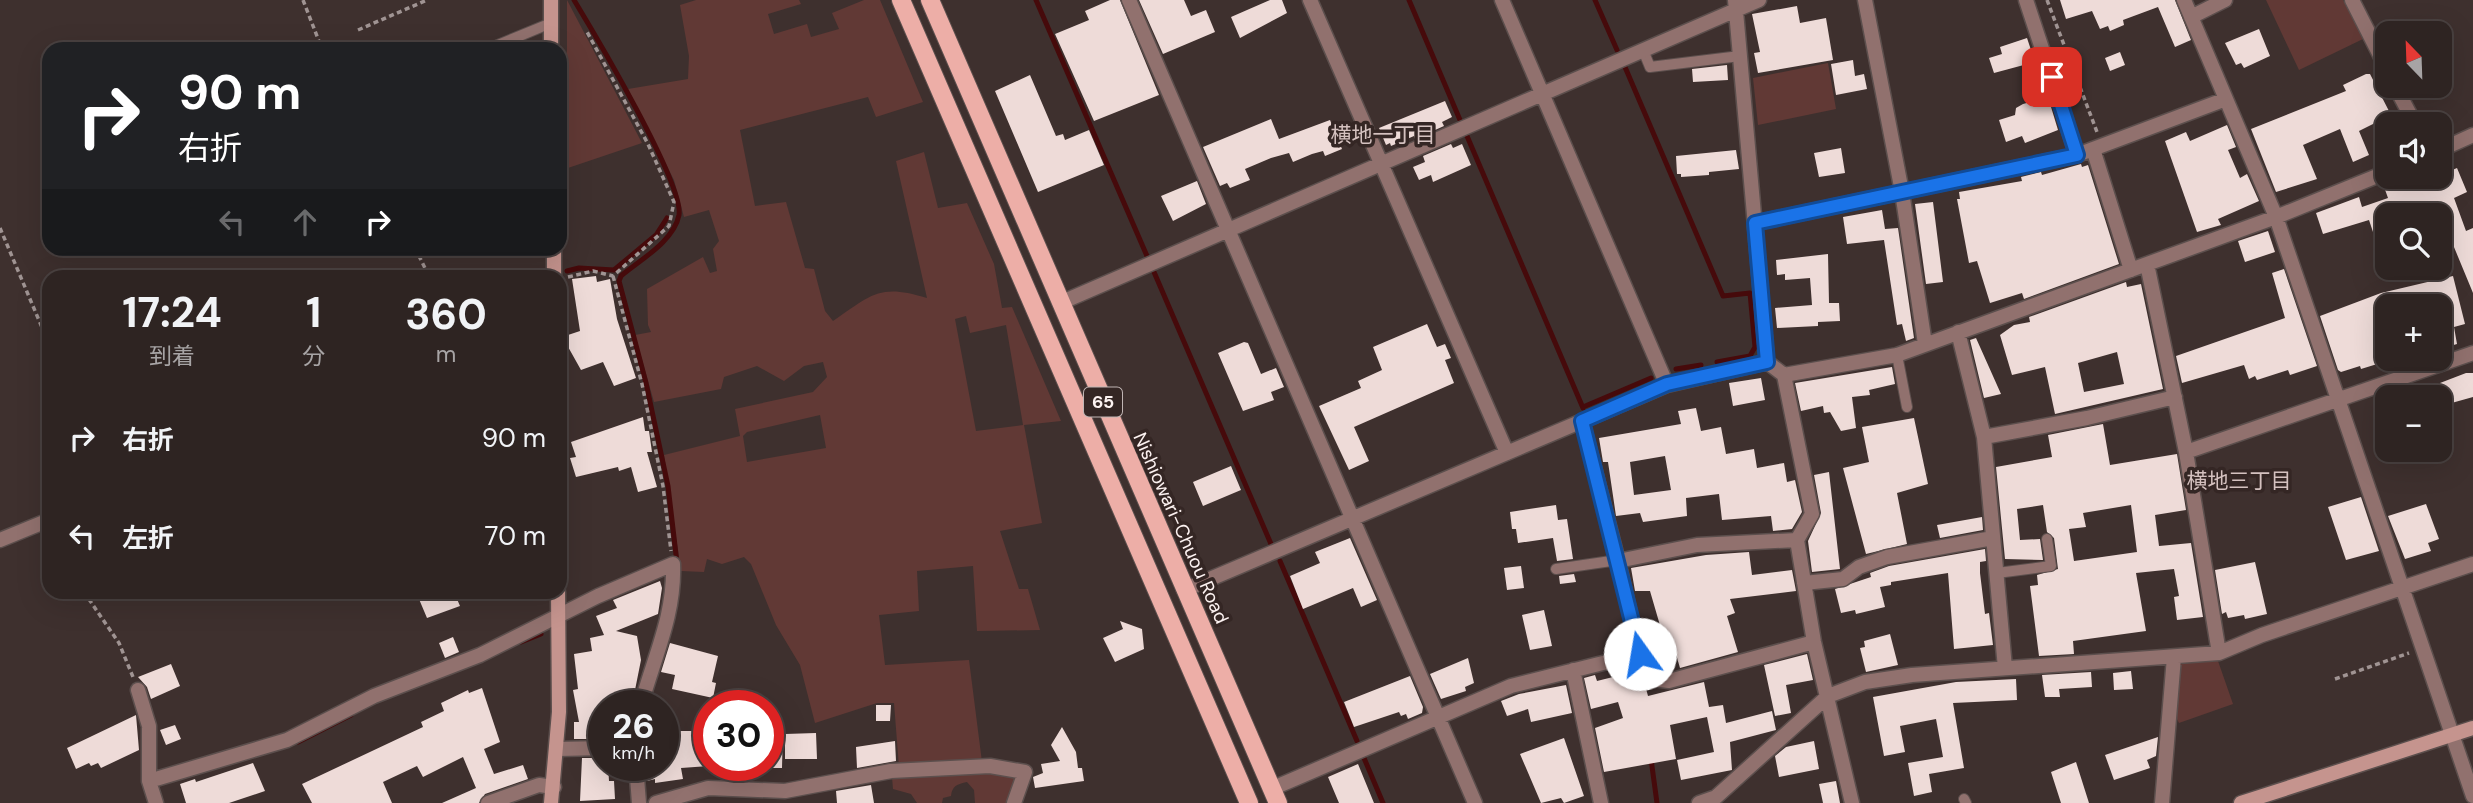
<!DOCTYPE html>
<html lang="ja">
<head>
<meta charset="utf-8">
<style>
  :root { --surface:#2e2422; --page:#3a302f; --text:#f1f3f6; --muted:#a7a4a5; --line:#494140 }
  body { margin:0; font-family:"DM Sans","Noto Sans JP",sans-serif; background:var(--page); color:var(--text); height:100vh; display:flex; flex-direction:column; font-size:26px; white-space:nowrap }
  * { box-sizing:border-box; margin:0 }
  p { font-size:23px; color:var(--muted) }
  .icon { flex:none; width:38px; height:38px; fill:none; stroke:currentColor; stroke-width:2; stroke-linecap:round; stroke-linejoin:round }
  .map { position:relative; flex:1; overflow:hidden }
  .panel { position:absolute; left:42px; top:270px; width:525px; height:329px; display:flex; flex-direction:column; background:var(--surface); border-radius:21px; box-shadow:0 7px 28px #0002,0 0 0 2px var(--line) }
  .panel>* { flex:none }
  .hud { position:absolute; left:42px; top:42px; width:525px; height:214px; border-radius:21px; box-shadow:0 7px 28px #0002,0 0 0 2px var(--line); background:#202124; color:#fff; overflow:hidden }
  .needle { width:46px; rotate:337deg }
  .tools { position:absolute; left:2375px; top:21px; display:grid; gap:14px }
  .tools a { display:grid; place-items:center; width:77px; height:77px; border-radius:14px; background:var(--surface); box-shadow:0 7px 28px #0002,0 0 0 2px var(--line); font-size:35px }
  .speed { position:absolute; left:588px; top:690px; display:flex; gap:14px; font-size:35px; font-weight:700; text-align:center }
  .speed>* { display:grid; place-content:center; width:91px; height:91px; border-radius:50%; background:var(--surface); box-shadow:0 7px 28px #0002,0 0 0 2px var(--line); line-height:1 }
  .speed small { font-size:18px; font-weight:400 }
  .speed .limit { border:10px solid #d22; background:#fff; color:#111 }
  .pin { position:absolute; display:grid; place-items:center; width:60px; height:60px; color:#fff; margin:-30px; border-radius:14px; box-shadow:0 4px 10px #0006 }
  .me { position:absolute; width:77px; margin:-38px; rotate:347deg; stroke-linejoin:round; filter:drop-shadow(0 0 5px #0008) }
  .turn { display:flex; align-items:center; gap:24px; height:147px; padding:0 21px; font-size:32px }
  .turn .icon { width:91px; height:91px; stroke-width:2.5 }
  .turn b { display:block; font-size:49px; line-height:60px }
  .lanes { display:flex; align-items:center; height:66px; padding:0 21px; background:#0003; justify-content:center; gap:35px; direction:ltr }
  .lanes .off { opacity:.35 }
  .eta { display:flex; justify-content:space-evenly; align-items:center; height:119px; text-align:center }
  .eta b { font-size:42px; font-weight:700; line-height:49px }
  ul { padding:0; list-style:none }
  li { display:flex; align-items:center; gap:21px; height:98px; padding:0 21px }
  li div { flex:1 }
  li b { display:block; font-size:26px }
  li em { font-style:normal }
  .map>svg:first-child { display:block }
</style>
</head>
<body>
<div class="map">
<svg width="2473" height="803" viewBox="0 0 2473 803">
  <rect width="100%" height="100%" fill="#3e302e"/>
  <path fill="#613935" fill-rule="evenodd" d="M567 0 642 143 565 169 562 68 567 51Z
    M696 0H799L801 4 768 14 774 34 807 24 811 37 839 29 832 13 864 0H880L923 102 876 117 868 97 740 130 755 206 786 202 805 268 814 269 825 311 833 321C871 295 879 283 927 298L896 161 924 152 938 208 967 203 994 264 1002 308 1012 307 1061 421 1024 425 1042 523 1000 531 1019 589H1028L1040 630 977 631 973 566 917 571 919 611 879 615 885 665 969 660 982 762 899 767 894 703H877L815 723 800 665 776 625 751 564 744 557 722 564 707 559 704 572 681 571 664 455 740 436 735 409 813 392 827 377 823 362 804 366 784 381 757 366 724 377 721 389 654 402 635 335 651 332 648 325 647 289 703 257 710 273 717 271 713 249 719 241 709 210 684 217 674 180 628 89 688 79 689 56 680 5ZM966 316 970 333 1006 325 1023 425 976 431 955 319ZM820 415 826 448 747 462 743 436 747 432Z
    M2266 0H2343L2363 39 2299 70Z
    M1828 63 1836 109 1758 125 1753 78Z
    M2218 661 2233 704 2179 723 2174 713 2179 664Z
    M988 771 1014 777 1016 782 1009 803H975L974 790 967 782C957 784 952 786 951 796L943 798 942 803H917L911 794 893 789 892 777Z"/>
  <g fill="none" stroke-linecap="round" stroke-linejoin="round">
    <path stroke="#460a0b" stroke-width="5" d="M574 0C594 33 684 184 679 215 674 241 640 260 621 276L619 281 646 383 668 486 677 563
      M1036 0 1147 256
      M1409 0 1460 120
      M1595 0 1617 50
      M1625 67 1723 296 1750 293 1755 347 1750 356 1717 362
      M1467 136 1583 408
      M567 271 579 268 614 270 656 235 667 218
      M1154 272 1271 544
      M1676 369 1701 365
      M1583 407 1651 378
      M1280 561 1357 741
      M521 642 541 634
      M298 742 351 715
      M1364 758 1383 803
      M1651 759 1657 803"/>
  </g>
  <path fill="#eedbd8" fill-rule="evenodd" d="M1110 0H1120L1159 95 1094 121 1055 34 1089 20 1085 11Z
    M1139 0H1184L1191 16 1206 10 1215 32 1163 54Z
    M1270 0H1282L1287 13 1240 38 1231 17Z
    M2060 0H2175L2191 40 2175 47 2158 7 2123 20 2124 25 2110 31 2108 26 2100 29 2092 11 2066 19Z
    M1797 6 1800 23 1826 18 1833 60 1758 73 1754 53 1760 52 1752 14Z
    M2259 29 2270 56 2244 68 2241 63 2236 65 2225 43Z
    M2027 38 2035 62 1994 73 1989 58 2002 54 2000 47Z
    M2120 52 2125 65 2110 71 2105 58Z
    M1853 60 1855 76 1864 74 1867 89 1836 95 1831 64Z
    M1727 65 1728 80 1693 82 1692 69Z
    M2366 74H2370L2391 115 2359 131 2369 155 2353 162 2340 129 2303 145 2317 179 2276 192 2251 129 2346 91 2343 85Z
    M1030 75 1056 136 1063 134 1065 140 1089 130 1104 165 1038 192 995 91Z
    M2048 97 2058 130 2025 143 2022 136 2006 142 1999 120 2015 115 2016 108 2023 104Z
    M1445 101 1452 117 1442 122 1444 126 1415 139 1414 136 1391 146 1390 143 1386 145 1379 128Z
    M1271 119 1279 139 1330 120 1342 149 1325 156 1323 151 1312 154 1293 162 1289 153 1271 158 1245 169 1250 180 1230 188 1227 183 1220 186 1203 147Z
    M2227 125 2236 147 2228 150 2240 178 2247 174 2259 201 2218 219 2221 225 2197 232 2165 141 2186 132 2190 141Z
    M1451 144 1453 148 1462 144 1471 165 1433 182 1431 175 1419 180 1413 167 1425 162 1423 156Z
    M1841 148 1845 173 1819 177 1814 153Z
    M1736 150 1739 169 1709 172V175L1681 177V174H1677L1676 156Z
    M2081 164 2082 167 2088 165 2119 264 2024 299 2022 293 1990 303 1977 261 1969 263 1957 199H1960L1959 192 2022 181 2021 177 2041 172 2042 175Z
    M2457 168 2467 192 2454 198 2466 231 2473 228V293L2449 235 2446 236 2440 215H2387V226L2373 232 2369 220 2323 234 2316 213 2359 197 2362 207 2388 198 2383 184 2415 177 2426 181Z
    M1197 181 1206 204 1173 221 1161 196Z
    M1933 202 1943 282 1926 284 1915 204Z
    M1882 210 1885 229 1898 228 1914 338 1906 341 1902 324 1897 325 1884 240 1847 244 1843 217Z
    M2268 231 2275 252 2245 262 2238 241Z
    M1828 254 1829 303H1839L1840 321 1818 322V326L1777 328 1775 308 1812 305 1810 278 1785 280V274L1777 275 1776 260Z
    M2284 269 2317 366 2290 375 2288 370 2257 380 2255 376 2249 379 2244 365 2182 383 2176 356 2285 318 2272 273Z
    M596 276 597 282 610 279 617 319 636 378 614 386 603 362 581 370 567 345 568 335 580 331 572 279Z
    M2453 276 2465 324 2454 327 2457 344 2440 349V306H2387V361L2361 369 2360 366 2341 372 2338 370 2320 316 2381 293Z
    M2126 282 2127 287 2141 284 2163 389 2055 414 2045 367 2012 375 2000 335 2014 325 2030 322 2029 317ZM2117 352 2124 384 2084 392 2078 363Z
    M1427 324 1437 347 1445 344 1451 358 1445 360 1454 383 1354 427 1369 461 1349 470 1319 406 1361 388 1358 381 1382 370 1373 347Z
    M1976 338 2001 394 1984 398 1970 340Z
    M1244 342 1248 343 1261 374 1276 368 1284 387 1271 392 1274 400 1243 411 1218 353Z
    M1892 367 1895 384 1869 390 1870 395 1852 397 1856 428 1841 431 1830 412 1824 413 1823 406 1801 411 1795 383Z
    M2466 373H2473V397L2448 404 2440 383Z
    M1761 378 1765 400 1733 406 1729 383Z
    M1696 408 1701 431 1721 427 1726 454 1754 449 1757 468 1784 463 1787 482 1795 480 1802 512 1792 529 1773 531 1771 516 1722 520 1719 494 1686 498 1687 516 1643 522 1640 513 1616 516 1608 462H1603L1599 438 1681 424 1678 411ZM1665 456 1671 490 1634 495 1630 462Z
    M643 417 645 431H649L652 452H647L657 487 638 492 631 467 619 471 618 467 576 477 570 458 576 457 571 442Z
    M1914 418 1928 484 1897 493 1907 544 1866 554 1843 468 1869 462 1862 427Z
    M2103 424 2110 465 2177 454 2186 510 2155 515 2159 546 2191 543 2203 617 2177 620 2174 597 2179 596 2174 569 2136 573 2146 631 2073 641 2074 654 2039 656 2030 586 2038 585 2037 575 2058 569 2054 538 2047 532 2043 505 2017 509 2020 540 2040 539 2043 560 2005 559 1996 467 2052 457 2048 435ZM2131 505 2137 552 2074 561 2069 529 2086 527 2083 513Z
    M1231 466 1241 490 1203 506 1193 482Z
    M1829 472 1840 569 1812 572 1808 541 1821 513 1814 475Z
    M2361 497 2379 551 2346 560 2328 507Z
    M2426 504 2439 539 2428 543 2431 551 2405 559 2388 516Z
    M1556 505 1558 520 1567 519 1573 559 1557 561 1553 538 1518 543 1516 529H1512L1510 512Z
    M1982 517 1983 530 1940 538 1937 525Z
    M1350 538 1377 600 1361 607 1353 588 1303 609 1290 576 1320 563 1315 552Z
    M1985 549 1986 561 1980 562V573L1985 614 1989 613 1993 645 1954 649 1948 573 1891 582V585L1880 587 1885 607 1856 614 1855 610 1841 613 1835 589 1871 577 1870 573 1889 566Z
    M1749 552 1752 575 1792 570 1796 591 1730 599 1735 613 1727 616 1738 652 1680 668 1673 644 1666 646 1650 591H1635L1631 568 1706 555Z
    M2255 562 2267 614 2245 619 2244 615 2228 618 2226 612 2222 614 2215 570Z
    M1521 566 1524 588 1507 590 1504 568Z
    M1574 574 1576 582 1560 584 1559 576Z
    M660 581 662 588 658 614 616 631 637 636 641 660 632 705 596 708 597 739H574V722H579L573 690 578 689 574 654 592 651 590 638 604 635 596 616 617 608 613 600Z
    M416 592H454L460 606 427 618Z
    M1544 610 1552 646 1530 650 1522 615Z
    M1120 621 1142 629 1144 649 1115 662 1103 638 1123 629Z
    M1890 634 1898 665 1866 672 1860 648 1865 647 1864 641Z
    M453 637 459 652 445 658 439 643Z
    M670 643 718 656 712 682 716 683 713 698 672 689 675 675 661 672Z
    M1807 654 1813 680 1786 685 1791 713 1775 716 1764 665Z
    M1468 658 1474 683 1465 687 1466 691 1441 699 1430 674Z
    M171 664 180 686 151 699 147 687 138 677Z
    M1641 670 1648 696 1704 682 1709 707 1723 705 1726 723 1772 711 1776 730 1730 742 1732 770 1681 780 1677 760 1714 752 1707 717 1670 725 1676 759 1604 772 1595 728 1623 718 1618 702 1591 709 1584 678 1595 675 1597 681Z
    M2131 671 2133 689 2114 690 2113 673Z
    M2091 672 2092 687 2059 689 2060 697H2045L2042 675Z
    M1410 676 1423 707 1422 713 1408 719 1406 714 1401 716 1399 712 1354 727 1344 702Z
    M2016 679 2017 700 1953 703 1964 768 1929 774 1932 792 1914 796 1908 763 1943 757 1936 719 1900 726 1905 752 1884 756 1873 697 1956 682Z
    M1566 685 1572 713 1531 722 1528 709 1507 716 1501 701 1519 694Z
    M482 688 500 742 484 749 494 774 523 765 528 779 485 794 479 803H442L476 788 463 757 423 777 417 766 383 782 392 803H312L302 784 423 727 421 722 444 711 441 703 468 690 469 693Z
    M876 705H891L890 721H876Z
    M136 715 139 750 101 768 98 763 91 766 89 763 76 769 67 748Z
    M175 725 181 739 166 745 160 730Z
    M770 726 783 727 782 768H769Z
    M1062 727 1076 752 1078 768H1082L1084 781 1035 788 1033 777 1043 773 1041 764 1060 761 1051 745Z
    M678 731H709V766L681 768 683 779 655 783V779L647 781 646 765H663V734Z
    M816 733 817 759H785V734Z
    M2158 737 2156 756 2147 760 2150 768 2114 780 2105 755Z
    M1564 738 1584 796 1564 803 1561 798 1541 803 1520 754Z
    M895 741 896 761 857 768 856 747Z
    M1814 741 1819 769 1779 777 1775 756 1786 747Z
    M582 758H604V765H608L609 781H614L615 799 580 801Z
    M2076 762 2089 803H2061L2051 772Z
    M253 763 265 791 229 803H186L180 784 195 779 196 782Z
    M1358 764 1374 803H1339L1328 777Z
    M1836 781 1840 803H1823L1819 784Z
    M871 785 874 803H837L836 791Z"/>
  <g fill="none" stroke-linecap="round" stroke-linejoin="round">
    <g stroke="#5c4f4d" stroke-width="12">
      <path id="lane" d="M488 49 551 23
        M1643 50 1650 67 1740 56
        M1897 355 1907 407
        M1556 569 1618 560
        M1997 573 2051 566 2047 539
        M1964 799 1966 803"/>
    </g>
    <g stroke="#5c4f4d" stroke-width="17">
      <path id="street" d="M1129 0 1475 803
        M1310 0 1507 453
        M1502 0 1667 385
        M1735 0 1767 362 1784 375 1897 355 2276 217 2387 172
        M1865 0 1902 192 1925 344
        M2026 0 2077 155
        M2184 0 2276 217 2473 796
        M2352 0 2387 69
        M2191 17 2225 0
        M2395 86 2415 124
        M2093 149 2131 270
        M2440 150 2473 135
        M1755 223 2077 155 2226 99
        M2147 264 2186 452 2219 653
        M1060 303 1759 0
        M1958 332 1984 437 2005 668
        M1784 375 1812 514 1797 540 1814 642 1852 803
        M1582 421 1618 561
        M1984 437 2087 418 2175 397
        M2186 452 2473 353
        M0 540 49 520
        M1804 583 1843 579 1859 567 1887 557 1993 538
        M1184 590 1667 385 1767 362
        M1639 654 1648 656 1653 679 1669 681 1814 642
        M1573 670 1601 803
        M138 690 149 726V781L156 803
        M558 749 604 748
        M636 765 639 803
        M149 781 287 740 374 696 480 655 598 596 673 564C675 615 654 657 641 705
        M1271 789 1511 686 1639 654 1618 561 1697 545 1797 540
        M488 803 539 785 554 787
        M656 803 708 788 785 791 891 771 990 766 1025 772 1014 803
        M1699 803 1716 797 1828 696 1865 682 1912 675 2219 653 2262 635 2473 564
        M2162 803 2174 657"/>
    </g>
    <g stroke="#5c4f4d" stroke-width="17">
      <path id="secondary" d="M551 0V49
        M554 248V276
        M551 803 559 712 558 592
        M2241 803 2473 728"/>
    </g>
    <g stroke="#5c4f4d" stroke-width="20">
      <path id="primary" d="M901 0 1249 803
        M930 0 1278 803"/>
    </g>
    <path stroke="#a09493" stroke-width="3.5" stroke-dasharray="5 3.5" stroke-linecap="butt" d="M303 0 322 49
      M2047 0 2097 132
      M358 30 427 0
      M0 228 49 344
      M415 248 429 276
      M613 276 642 384 663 486 671 551
      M568 277 593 271 613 276 669 226 674 202 648 144 586 30
      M84 592 119 643 133 677
      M2335 679 2409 653"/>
    <use href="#lane" stroke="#91716e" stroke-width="10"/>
    <use href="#street" stroke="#91716e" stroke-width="14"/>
    <use href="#secondary" stroke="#c5948e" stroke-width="14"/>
    <use href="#primary" stroke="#edaea7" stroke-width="18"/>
  </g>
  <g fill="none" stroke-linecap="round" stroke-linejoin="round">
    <g stroke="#114b97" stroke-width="18">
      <path id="route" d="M1640 654 1582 421 1667 384 1767 362 1755 223 2077 155 2052 77"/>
    </g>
    <use href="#route" stroke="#1a73e8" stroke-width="12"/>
  </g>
  <g text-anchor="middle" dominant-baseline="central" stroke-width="7" stroke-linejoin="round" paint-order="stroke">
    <rect fill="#342624" stroke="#c0b5b4" stroke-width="2" x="1084" y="387.5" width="38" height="29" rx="5"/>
    <g font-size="18" font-weight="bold" fill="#fcf2f1">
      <text x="1103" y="402">65</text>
    </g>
    <g font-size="19" fill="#fcf2f1" stroke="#342624">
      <text transform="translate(1181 528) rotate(66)">Nishiowari-Chuou Road</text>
    </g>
    <g font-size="21" fill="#d4c1bf" stroke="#342624">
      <text x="1383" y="135">横地一丁目</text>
      <text x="2239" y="481">横地三丁目</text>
    </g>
  </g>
</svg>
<div class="tools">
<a><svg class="needle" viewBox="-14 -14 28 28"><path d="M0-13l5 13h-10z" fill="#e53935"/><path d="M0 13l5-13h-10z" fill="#a7a4a5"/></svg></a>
<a><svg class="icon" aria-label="sound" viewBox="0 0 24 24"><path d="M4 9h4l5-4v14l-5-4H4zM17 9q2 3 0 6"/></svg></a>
<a><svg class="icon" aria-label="search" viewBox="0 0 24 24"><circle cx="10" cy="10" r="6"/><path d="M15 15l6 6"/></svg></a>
<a>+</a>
<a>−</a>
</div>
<div class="speed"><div>26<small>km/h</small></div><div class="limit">30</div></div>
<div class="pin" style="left:2052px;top:77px;background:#d93025"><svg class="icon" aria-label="arrive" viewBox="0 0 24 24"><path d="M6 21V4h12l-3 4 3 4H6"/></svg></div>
<svg class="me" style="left:1640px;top:654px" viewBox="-20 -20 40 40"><circle r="19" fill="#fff"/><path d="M0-13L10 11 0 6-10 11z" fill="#1a73e8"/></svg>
<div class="hud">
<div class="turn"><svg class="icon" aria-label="right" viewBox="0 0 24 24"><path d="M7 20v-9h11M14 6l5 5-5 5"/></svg><div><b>90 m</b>右折</div></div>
<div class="lanes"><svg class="icon off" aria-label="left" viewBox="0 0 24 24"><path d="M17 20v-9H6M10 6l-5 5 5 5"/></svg><svg class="icon off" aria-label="ahead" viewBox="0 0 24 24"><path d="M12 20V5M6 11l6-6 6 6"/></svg><svg class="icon" aria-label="right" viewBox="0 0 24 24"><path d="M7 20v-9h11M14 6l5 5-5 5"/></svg></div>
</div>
<section class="panel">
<div class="eta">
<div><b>17:24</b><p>到着</p></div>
<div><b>1</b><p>分</p></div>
<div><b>360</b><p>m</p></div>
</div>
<ul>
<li><svg class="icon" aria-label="right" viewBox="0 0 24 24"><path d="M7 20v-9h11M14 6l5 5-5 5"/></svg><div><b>右折</b></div><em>90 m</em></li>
<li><svg class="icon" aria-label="left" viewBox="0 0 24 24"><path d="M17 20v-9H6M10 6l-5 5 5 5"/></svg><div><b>左折</b></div><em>70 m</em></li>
</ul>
</section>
</div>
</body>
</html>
